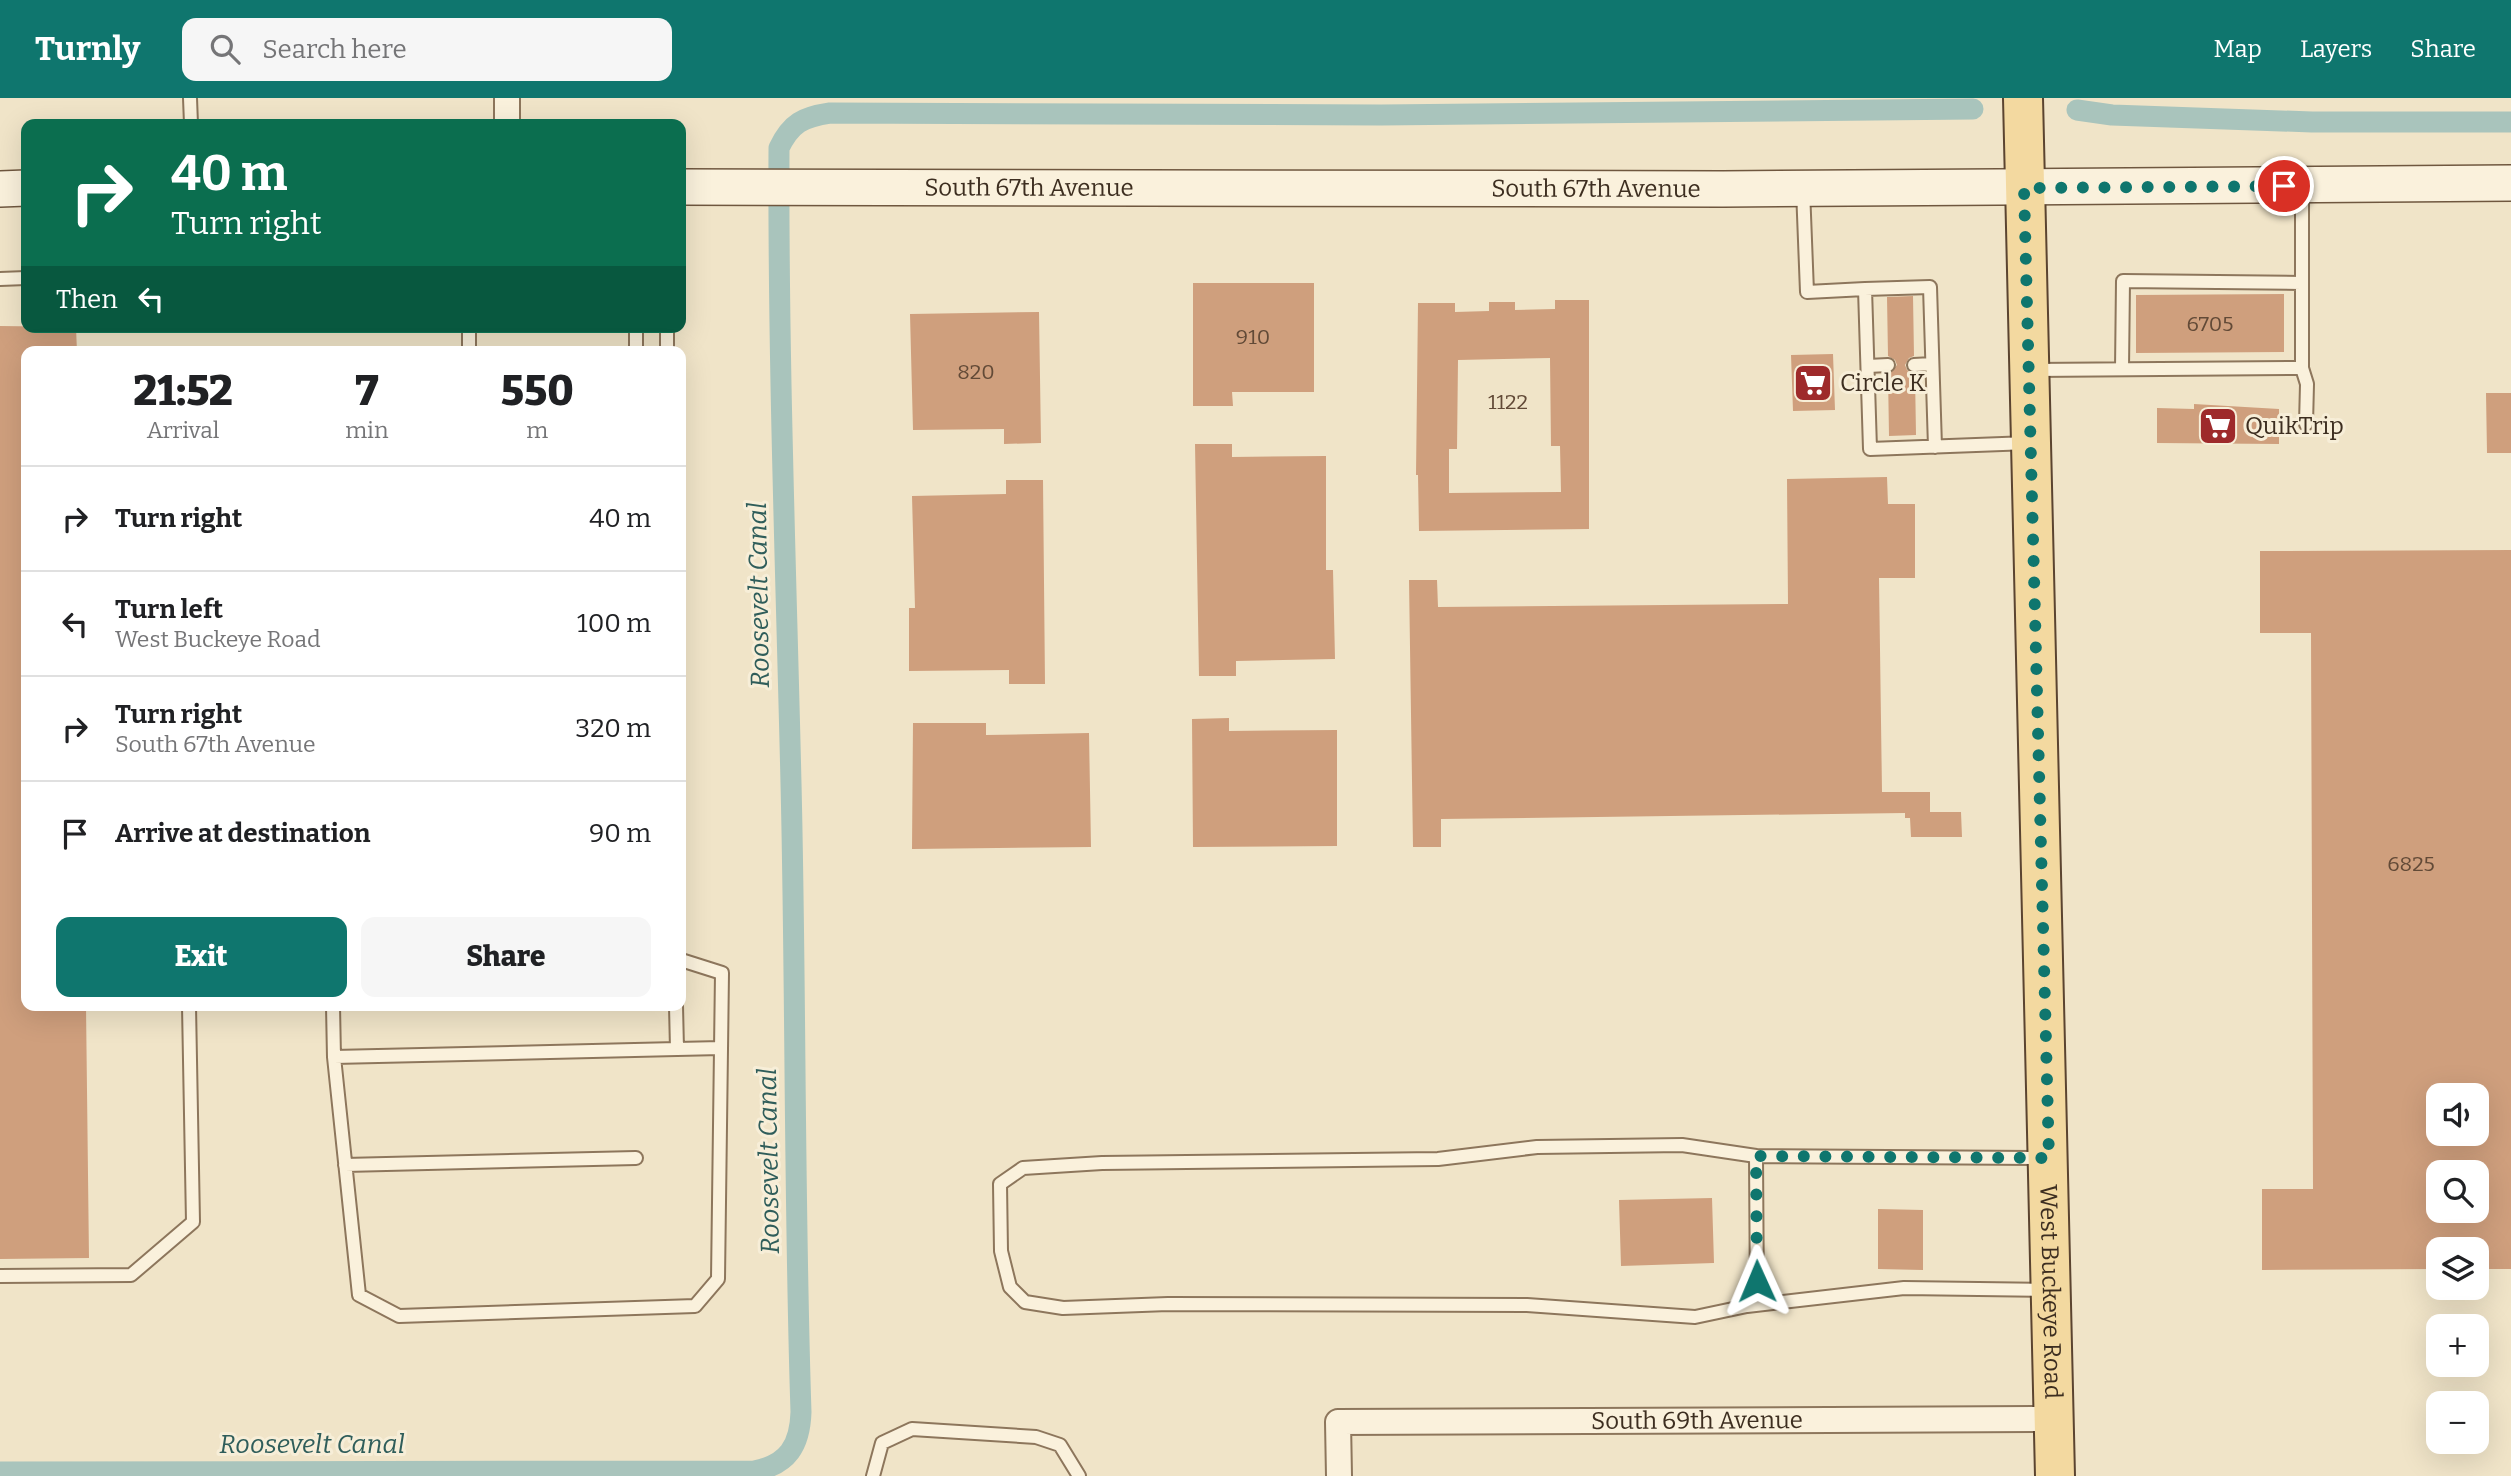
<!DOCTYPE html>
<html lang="en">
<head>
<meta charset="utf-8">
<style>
  :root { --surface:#fff; --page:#f6f6f6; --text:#202124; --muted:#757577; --line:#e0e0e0; --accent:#0f766e }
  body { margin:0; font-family:Bitter,serif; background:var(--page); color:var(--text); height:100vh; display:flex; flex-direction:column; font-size:26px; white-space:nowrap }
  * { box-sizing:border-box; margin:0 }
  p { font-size:23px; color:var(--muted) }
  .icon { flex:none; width:38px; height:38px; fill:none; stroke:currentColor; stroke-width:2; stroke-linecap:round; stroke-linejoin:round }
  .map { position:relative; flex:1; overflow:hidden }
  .panel { position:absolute; left:21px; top:248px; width:665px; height:665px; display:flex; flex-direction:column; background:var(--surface); border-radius:14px; box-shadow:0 7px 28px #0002 }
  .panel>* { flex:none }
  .banner { position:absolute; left:21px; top:21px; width:665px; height:214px; border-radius:14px; box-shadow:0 7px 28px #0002; background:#0b6e4f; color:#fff; overflow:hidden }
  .buttons { position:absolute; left:2426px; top:985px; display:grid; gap:14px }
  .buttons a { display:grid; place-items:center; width:63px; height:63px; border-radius:14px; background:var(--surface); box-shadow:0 7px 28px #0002; font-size:35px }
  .pin { position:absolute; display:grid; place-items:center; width:60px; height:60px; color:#fff; margin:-30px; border:4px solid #fff; border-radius:50%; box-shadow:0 2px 7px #0007 }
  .me { position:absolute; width:77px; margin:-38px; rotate:359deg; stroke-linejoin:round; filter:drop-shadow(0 0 5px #0008) }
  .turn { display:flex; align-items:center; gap:24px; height:147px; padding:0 35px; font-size:32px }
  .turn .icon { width:91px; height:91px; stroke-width:2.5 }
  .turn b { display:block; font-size:49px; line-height:60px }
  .then { display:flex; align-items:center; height:66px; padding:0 35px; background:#0003; gap:14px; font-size:26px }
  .eta { display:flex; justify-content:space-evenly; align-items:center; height:119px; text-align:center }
  .eta b { font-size:42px; font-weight:800; line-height:49px }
  .cta { display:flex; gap:14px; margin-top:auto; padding:14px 35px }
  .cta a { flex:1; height:80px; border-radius:14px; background:var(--accent); color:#fff; font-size:28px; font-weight:800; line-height:80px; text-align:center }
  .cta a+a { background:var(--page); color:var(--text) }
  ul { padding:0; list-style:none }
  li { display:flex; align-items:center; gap:21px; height:105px; padding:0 35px; border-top:2px solid var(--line) }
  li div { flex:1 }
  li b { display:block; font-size:26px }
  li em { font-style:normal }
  header { display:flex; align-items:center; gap:42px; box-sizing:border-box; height:98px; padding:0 35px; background:var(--accent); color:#fff }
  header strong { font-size:33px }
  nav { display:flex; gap:38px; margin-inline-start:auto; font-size:24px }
  .search { width:490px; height:63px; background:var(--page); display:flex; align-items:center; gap:18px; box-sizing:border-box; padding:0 24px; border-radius:14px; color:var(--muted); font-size:26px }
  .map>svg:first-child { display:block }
</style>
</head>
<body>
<header>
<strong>Turnly</strong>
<div class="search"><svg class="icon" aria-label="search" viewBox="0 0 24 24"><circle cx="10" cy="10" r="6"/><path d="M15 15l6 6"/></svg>Search here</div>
<nav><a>Map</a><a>Layers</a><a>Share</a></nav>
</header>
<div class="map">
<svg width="2511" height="1378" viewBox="0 0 2511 1378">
  <rect width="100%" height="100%" fill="#f0e4c8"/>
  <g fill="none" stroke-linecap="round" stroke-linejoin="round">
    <path stroke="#a9c4bc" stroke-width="21" d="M2077 12 2112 17 2312 24H2511
      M0 1374 754 1373C788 1367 800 1347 801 1314 794 1104 796 895 791 685 786 473 778 262 779 50 791 25 803 19 830 15L1381 17 1973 11"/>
  </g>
  <path fill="#cf9f7d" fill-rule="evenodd" d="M1193 185H1314V294H1232L1233 308H1193Z
    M2284 196V254L2136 255V197Z
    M1913 198 1914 258 1909 260 1905 267 1907 272 1915 276 1916 337 1889 338 1888 276 1897 267 1895 262 1888 258 1887 199Z
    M1555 202H1589V431L1419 433 1418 377H1416L1418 205H1455V214L1489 213V204H1515V212L1555 211ZM1550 260 1551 348H1560L1561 394 1449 395V351H1457L1458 262Z
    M1039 214 1041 345 1004 346V331L913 332 910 216Z
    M0 228 76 229 77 254H26V908H86L89 1160 0 1161Z
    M1833 256 1835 312 1793 313 1791 257Z
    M2486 295H2511V355H2487Z
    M2194 306 2279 311V346L2157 345V310L2194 311Z
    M1195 346H1232V359L1326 358V472H1333L1335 561 1236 563V578H1199Z
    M1887 379 1888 406H1915V480H1879L1882 694H1930V714H1961L1962 739H1911L1910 720H1905V715L1441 721V749H1413L1409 482H1437L1438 509 1788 506 1787 381Z
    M1006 382H1043L1045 586H1009V572L909 573V510H915L912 398 1006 396Z
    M2511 452V1171H2476V1152H2438V1171L2262 1172V1091H2313L2311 535H2260V453ZM2438 998H2476V1036H2438ZM2438 1074H2476V1113H2438Z
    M1229 620V633L1337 632V748L1193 749 1192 621Z
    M913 625H986V637L1089 635 1091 749 912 751Z
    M1712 1100 1714 1165 1621 1168 1619 1102Z
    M1878 1111 1923 1112V1172L1878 1171Z"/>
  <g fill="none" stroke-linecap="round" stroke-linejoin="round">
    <g stroke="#8d765c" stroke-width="16">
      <path id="lane" d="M190 0 191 26
        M1803 91 1807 194 1865 191 1870 351 2029 345
        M0 181 26 180
        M1865 191 1930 189 1935 349
        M636 229V254
        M469 254V229
        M667 254V229
        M1914 267 1932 266
        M1868 268 1888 267
        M2302 270 2307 286 2306 326
        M2122 271 2123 183 2301 185
        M2034 272 2302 270V87
        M333 908 334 959 677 951 676 908
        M677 951 721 950
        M334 959 359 1197 399 1218 695 1208 718 1181 722 875 681 862
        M1756 1058 2042 1060
        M345 1067 636 1060
        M0 1178 131 1177 193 1124 189 908
        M1757 1207 1756 1058 1682 1047 1537 1049 1438 1061 1102 1065 1023 1070 1000 1086 1001 1153 1010 1189 1025 1204 1063 1210 1168 1206 1527 1207 1695 1219 1747 1208 1904 1190 2045 1192
        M873 1378 882 1345 912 1331 1036 1339 1060 1347 1079 1378"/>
    </g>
    <g stroke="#8d765c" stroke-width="28">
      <g id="street">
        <path d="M507 0V26"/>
        <path id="s1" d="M1339 1378 1338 1324 2055 1321"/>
      </g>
    </g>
    <g stroke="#6f573f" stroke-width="38">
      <g id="secondary">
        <path id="s2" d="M681 89 1723 91 2511 85"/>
        <path d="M0 91 26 90"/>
      </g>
    </g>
    <g stroke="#5b4430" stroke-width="42">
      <g id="primary">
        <path id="s3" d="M2023 0 2055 1378"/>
      </g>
    </g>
    <use href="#lane" stroke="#faf1dc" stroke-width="12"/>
    <use href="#street" stroke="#faf1dc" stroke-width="24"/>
    <use href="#secondary" stroke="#faf1dc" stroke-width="35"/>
    <use href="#primary" stroke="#f3d9a0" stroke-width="38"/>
  </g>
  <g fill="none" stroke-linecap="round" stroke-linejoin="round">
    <path stroke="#0f766e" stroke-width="12" stroke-dasharray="0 21.6" d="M1757 1183 1756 1058 2049 1060 2024 90 2284 88"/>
  </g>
  <defs>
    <g id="supermarket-square" transform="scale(2.0125)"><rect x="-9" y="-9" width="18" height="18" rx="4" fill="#9e2a2b" stroke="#f7eed8"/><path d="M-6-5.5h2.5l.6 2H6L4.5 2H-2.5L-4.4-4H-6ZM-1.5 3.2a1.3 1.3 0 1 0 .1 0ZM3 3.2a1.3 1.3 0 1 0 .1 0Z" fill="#fff"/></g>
  </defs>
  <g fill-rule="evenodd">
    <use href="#supermarket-square" x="1813" y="285"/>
    <use href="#supermarket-square" x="2218" y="328"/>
  </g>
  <g text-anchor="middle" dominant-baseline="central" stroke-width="6" stroke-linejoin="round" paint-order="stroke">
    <g font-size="21" fill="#624a37">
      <text x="2210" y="226">6705</text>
      <text x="1253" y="239">910</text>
      <text x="976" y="274">820</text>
      <text x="1508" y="304">1122</text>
      <text x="2411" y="766">6825</text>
    </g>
    <g font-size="24" fill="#3d2e20" stroke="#f7eed8">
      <text stroke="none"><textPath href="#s2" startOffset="348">South 67th Avenue</textPath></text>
      <text stroke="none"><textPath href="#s2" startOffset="915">South 67th Avenue</textPath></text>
      <text stroke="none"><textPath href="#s3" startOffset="1194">West Buckeye Road</textPath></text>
      <text stroke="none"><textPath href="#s1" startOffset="413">South 69th Avenue</textPath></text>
    </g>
    <g font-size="24" fill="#3d2e20" stroke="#f7eed8" text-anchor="start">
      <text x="1840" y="285">Circle K</text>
      <text x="2245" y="328">QuikTrip</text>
    </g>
    <g font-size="26" font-style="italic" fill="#2f5d5a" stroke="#f7eed8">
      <text transform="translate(759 497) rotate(-91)">Roosevelt Canal</text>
      <text transform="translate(769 1063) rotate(-91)">Roosevelt Canal</text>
      <text x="312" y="1346">Roosevelt Canal</text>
    </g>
  </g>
</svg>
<div class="buttons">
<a><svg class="icon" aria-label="sound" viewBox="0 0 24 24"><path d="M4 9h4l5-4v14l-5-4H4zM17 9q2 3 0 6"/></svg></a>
<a><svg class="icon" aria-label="search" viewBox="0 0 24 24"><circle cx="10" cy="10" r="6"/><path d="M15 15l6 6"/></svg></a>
<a><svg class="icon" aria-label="layers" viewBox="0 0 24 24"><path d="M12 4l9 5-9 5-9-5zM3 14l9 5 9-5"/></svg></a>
<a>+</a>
<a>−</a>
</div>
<div class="pin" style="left:2284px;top:88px;background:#d93025"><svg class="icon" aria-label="arrive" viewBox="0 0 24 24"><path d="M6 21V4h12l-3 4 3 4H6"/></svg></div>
<svg class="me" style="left:1757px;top:1183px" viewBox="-20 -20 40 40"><path d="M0-17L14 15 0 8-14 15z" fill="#0f766e" stroke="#fff" stroke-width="4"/></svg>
<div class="banner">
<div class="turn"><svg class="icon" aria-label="right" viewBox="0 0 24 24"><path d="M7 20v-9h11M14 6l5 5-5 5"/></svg><div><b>40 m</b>Turn right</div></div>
<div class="then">Then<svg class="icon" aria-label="left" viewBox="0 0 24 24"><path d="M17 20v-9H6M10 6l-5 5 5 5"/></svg></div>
</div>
<section class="panel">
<div class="eta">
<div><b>21:52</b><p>Arrival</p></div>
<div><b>7</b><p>min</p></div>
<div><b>550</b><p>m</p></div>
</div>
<ul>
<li><svg class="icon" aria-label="right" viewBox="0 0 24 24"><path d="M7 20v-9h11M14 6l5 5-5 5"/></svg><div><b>Turn right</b></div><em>40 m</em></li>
<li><svg class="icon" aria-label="left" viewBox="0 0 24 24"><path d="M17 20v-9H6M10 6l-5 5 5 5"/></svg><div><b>Turn left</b><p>West Buckeye Road</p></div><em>100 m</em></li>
<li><svg class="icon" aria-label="right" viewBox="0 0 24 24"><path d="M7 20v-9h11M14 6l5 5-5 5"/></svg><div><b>Turn right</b><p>South 67th Avenue</p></div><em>320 m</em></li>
<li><svg class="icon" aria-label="arrive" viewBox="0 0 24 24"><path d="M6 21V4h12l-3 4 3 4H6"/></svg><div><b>Arrive at destination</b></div><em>90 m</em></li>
</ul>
<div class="cta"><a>Exit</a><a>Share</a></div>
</section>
</div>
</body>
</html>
